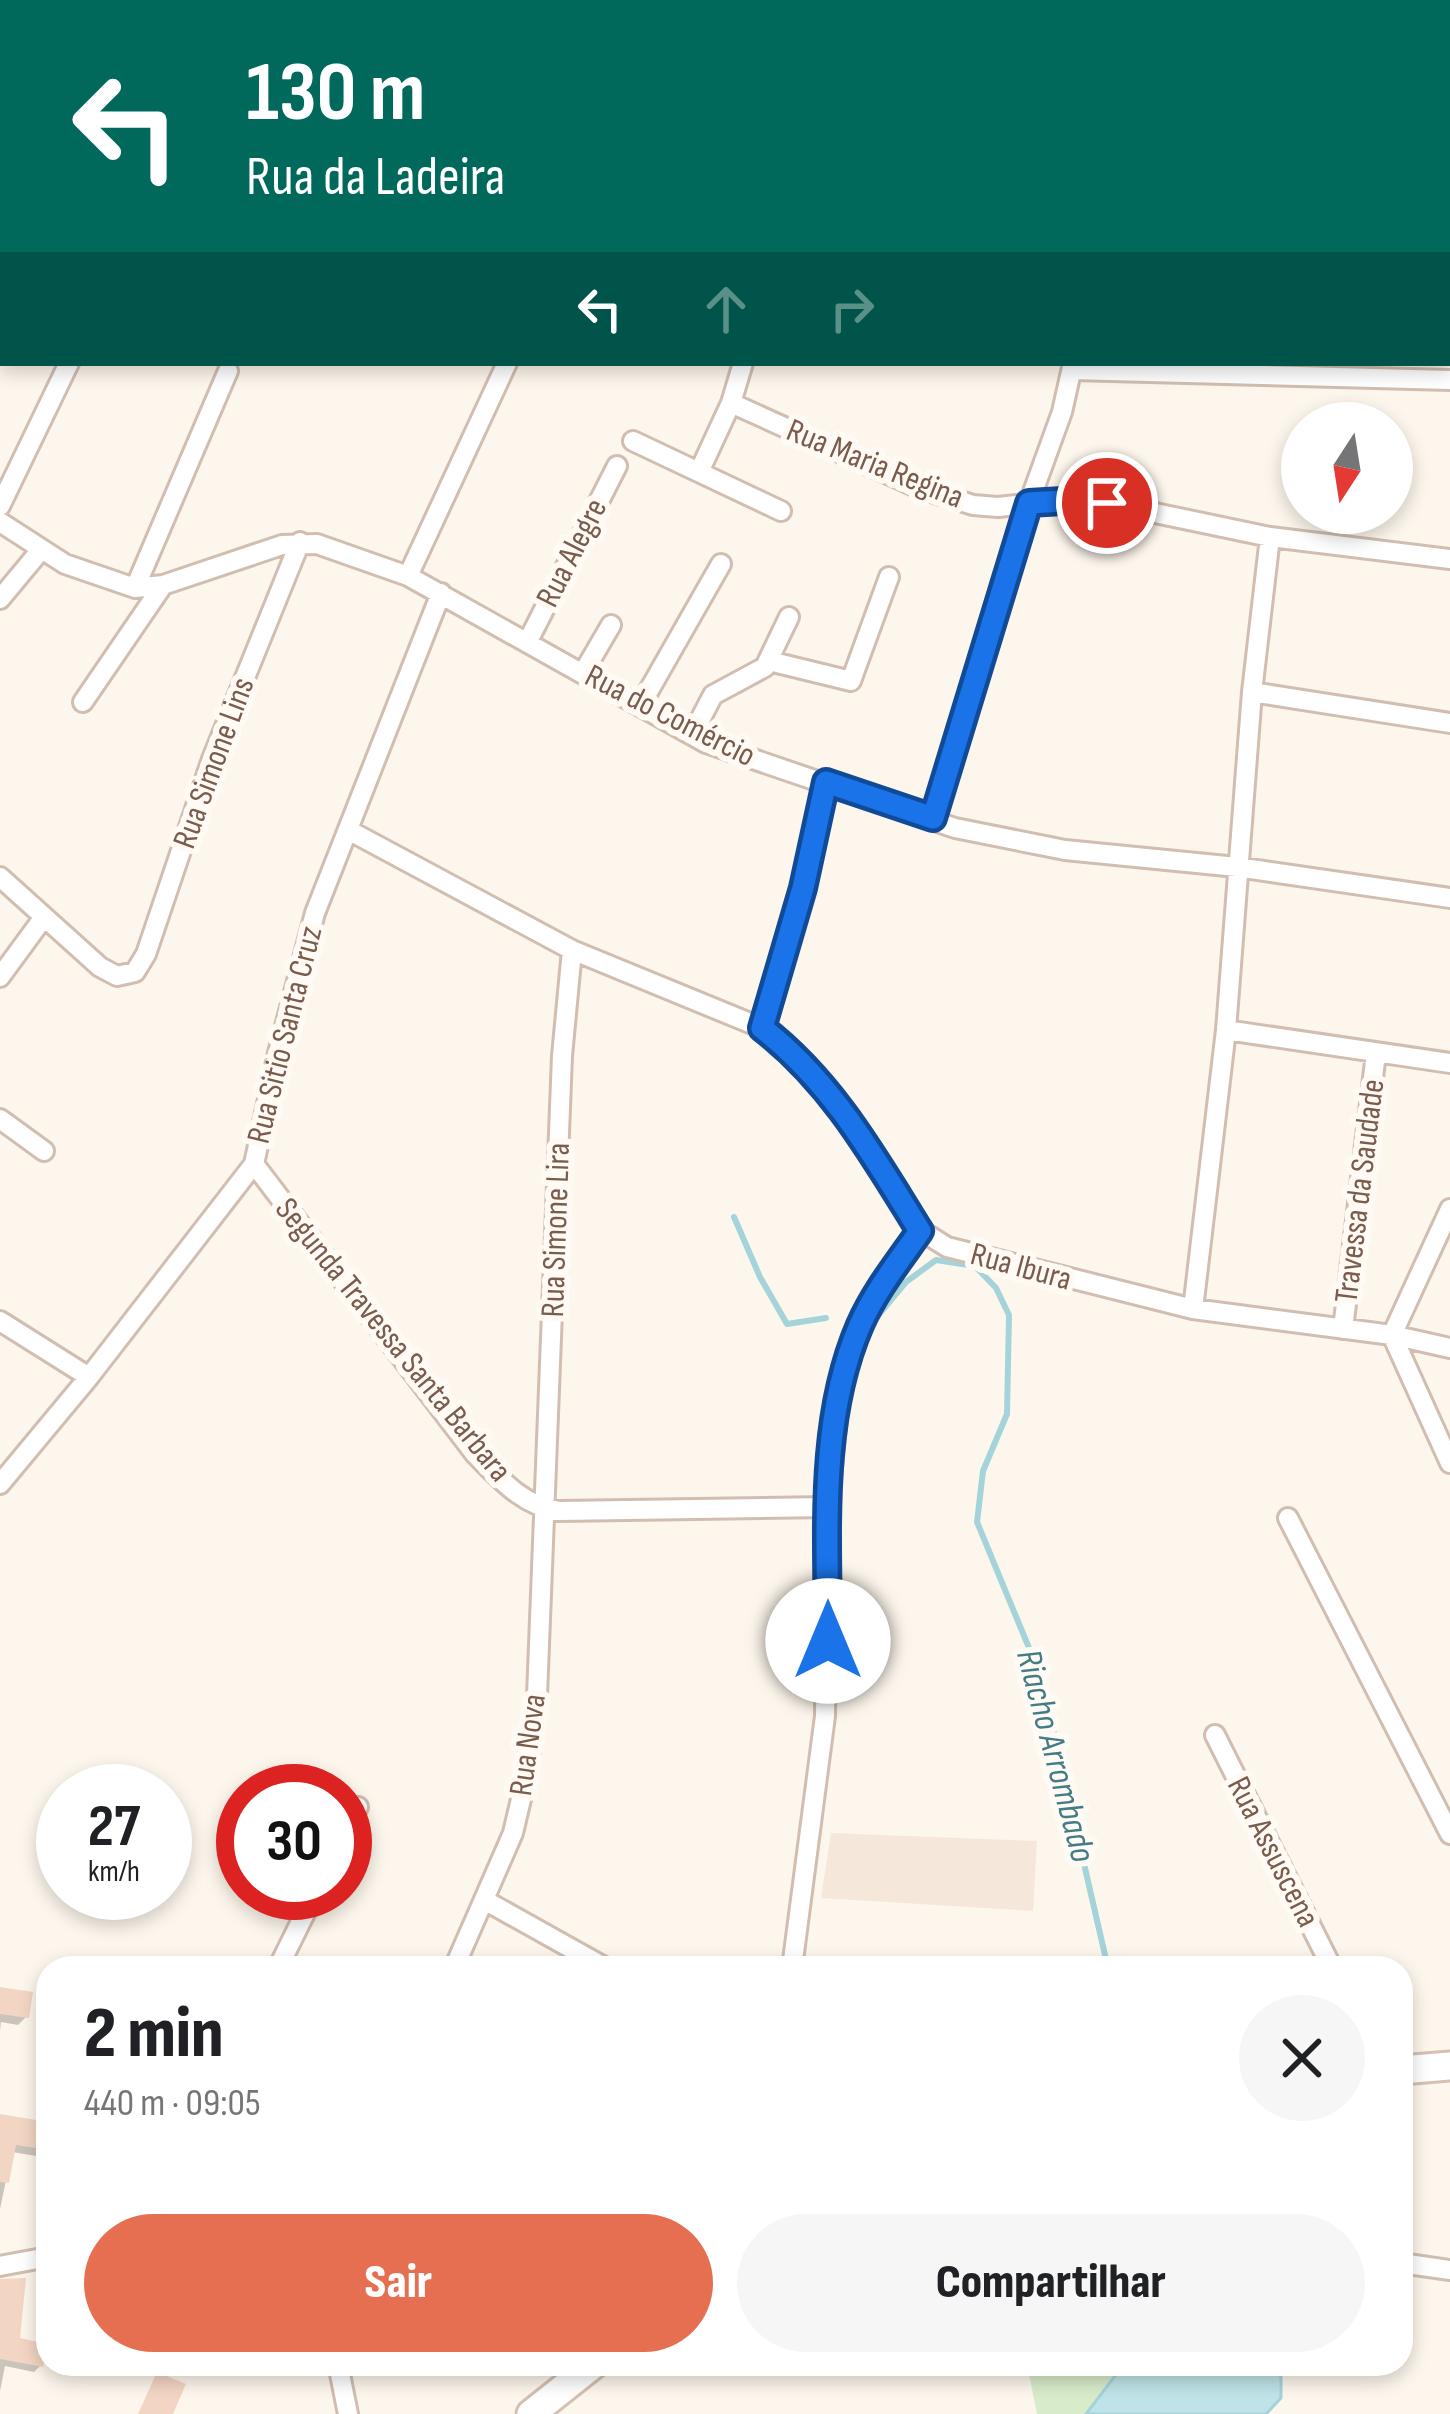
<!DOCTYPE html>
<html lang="pt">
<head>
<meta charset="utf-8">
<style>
  :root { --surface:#fff; --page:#f6f6f6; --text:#202124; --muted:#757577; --accent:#e76f51 }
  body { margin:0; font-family:"Sofia Sans Condensed",sans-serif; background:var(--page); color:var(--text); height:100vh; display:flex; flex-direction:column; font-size:45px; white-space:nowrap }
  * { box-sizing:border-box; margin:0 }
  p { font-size:39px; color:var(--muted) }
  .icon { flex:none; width:66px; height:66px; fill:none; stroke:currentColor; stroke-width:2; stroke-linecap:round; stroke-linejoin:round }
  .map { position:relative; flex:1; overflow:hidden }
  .panel { position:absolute; left:36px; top:1956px; width:1377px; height:420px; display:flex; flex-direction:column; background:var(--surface); border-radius:36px; box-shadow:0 6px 18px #0003 }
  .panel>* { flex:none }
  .hud { position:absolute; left:0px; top:0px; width:1452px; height:366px; box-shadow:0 6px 18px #0003; background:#00695c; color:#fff; overflow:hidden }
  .needle { width:78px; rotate:192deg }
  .fabs { position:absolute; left:1281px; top:402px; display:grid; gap:24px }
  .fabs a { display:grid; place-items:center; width:132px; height:132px; border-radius:50%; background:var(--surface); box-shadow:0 6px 18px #0003; font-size:60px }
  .speed { position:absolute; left:36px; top:1764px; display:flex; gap:24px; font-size:60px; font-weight:700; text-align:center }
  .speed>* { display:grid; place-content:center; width:156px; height:156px; border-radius:50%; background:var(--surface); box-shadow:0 6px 18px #0003; line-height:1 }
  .speed small { font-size:30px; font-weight:400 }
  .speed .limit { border:18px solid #d22; background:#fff; color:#111 }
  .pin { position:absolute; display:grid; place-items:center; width:102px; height:102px; color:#fff; margin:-51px; border:6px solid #fff; border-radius:50%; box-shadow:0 3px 12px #0007 }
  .me { position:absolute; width:132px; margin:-66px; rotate:0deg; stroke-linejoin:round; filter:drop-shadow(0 0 9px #0008) }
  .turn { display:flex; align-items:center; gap:42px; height:252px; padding:0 48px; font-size:54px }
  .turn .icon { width:156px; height:156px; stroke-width:2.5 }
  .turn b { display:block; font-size:84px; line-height:102px }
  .lanes { display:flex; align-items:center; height:114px; padding:0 48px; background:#0003; justify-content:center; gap:60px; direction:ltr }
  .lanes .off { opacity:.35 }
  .round { display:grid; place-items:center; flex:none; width:126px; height:126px; border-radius:63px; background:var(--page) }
  .head { display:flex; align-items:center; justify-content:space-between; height:204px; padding:0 48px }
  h1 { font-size:72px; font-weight:800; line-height:90px }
  .button { display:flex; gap:24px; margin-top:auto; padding:24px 48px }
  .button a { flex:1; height:138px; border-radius:72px; background:var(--accent); color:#fff; font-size:48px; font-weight:800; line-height:138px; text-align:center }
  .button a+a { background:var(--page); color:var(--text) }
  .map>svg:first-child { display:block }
</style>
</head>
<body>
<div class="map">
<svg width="1450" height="2414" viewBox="0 0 1450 2414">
  <rect width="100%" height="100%" fill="#fdf6ec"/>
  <path fill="#f5e8da" d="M831 1833 1037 1841 1033 1911 821 1898Z"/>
  <path fill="#d8ecc9" d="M1027 2364H1124L1086 2414H1037Z"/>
  <path fill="#bfe3e8" stroke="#a5d3da" stroke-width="3" d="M1124 2364H1271L1281 2377V2398L1266 2414H1086Z"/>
  <path fill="#0003" d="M0 1990 26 2017 18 2025 1 2022 0 2031Z
    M0 2117 48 2125V2158L12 2152 0 2209Z
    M48 2159V2235L43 2234Z
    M0 2282 17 2341 40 2366 34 2372 5 2366 0 2391Z
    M60 2364H97L91 2370Z"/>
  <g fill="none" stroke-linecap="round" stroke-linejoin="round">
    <path stroke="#a5d3da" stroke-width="6" d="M895 0 900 3
      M734 1217 760 1277 787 1324 826 1318
      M871 1324 906 1282 936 1260 975 1266 996 1288 1009 1315 1007 1414 983 1471 977 1522 1041 1677 1108 1968"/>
  </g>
  <path fill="#f3d5c3" d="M0 1987 33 1992 29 2018 0 2014Z
    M0 2114 48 2122V2150L16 2145 9 2183 0 2182Z
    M26 2278 20 2338 47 2344 43 2367 0 2359V2279Z
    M157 2372 186 2384 173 2414H138Z"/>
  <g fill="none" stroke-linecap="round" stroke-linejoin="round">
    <g stroke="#d1beb0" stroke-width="24">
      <path id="minor" d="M174 0 186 3
        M1352 0 1353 3
        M352 3 353 0
        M639 3 640 0
        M961 3V0
        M1096 3V0
        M1449 17 1450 16
        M0 119 3 120
        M0 158 3 152
        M1449 190H1450
        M1072 370 1450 380
        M731 403 919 488 973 505 998 507 1065 500 1107 503 1270 537 1450 559
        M633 441 781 511
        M699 472 731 403 743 363
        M0 506 69 363
        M0 522 65 564 135 588 163 585 282 545 317 544 408 576 706 743 955 828 1065 850 1237 867 1450 898
        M408 576 507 363
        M135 588 228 371
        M0 599 40 551
        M528 641 617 466
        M769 661 851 681 889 577
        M583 673 611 625
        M1252 692 1450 723
        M83 702 163 585
        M640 706 721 564
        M692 735 713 695 765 667 789 617
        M933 818 1029 503 1062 412 1073 363
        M350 831 572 950 762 1028 807 1065 836 1101 920 1230 947 1247 1193 1309 1392 1335 1450 1348
        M0 877 100 967 117 976 135 972 146 954 212 759 300 542
        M0 977 44 917
        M762 1028 803 888 826 782
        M1226 1030 1450 1063
        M0 1119 44 1151
        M254 1164 475 1454C500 1479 523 1506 559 1511L828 1507
        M1450 1209 1392 1335 1450 1463
        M1193 1309 1226 1030 1252 692 1270 537
        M0 1321 89 1377
        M1343 1329 1376 1053
        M0 1484 89 1377 254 1164 278 1053 315 913 441 593
        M1288 1518 1450 1834
        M1215 1735 1332 1968
        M345 1832 358 1807
        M486 1901 606 1968
        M278 1968 315 1893
        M454 1968 513 1833 526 1778 537 1696 562 1056 572 950
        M792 1968 825 1716 828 1507 839 1396 861 1322 920 1230
        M1401 2263 1450 2270
        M0 2266 48 2257
        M338 2364 348 2414"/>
    </g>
    <g stroke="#d6c0b0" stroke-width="33">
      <path id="secondary" d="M1401 2070 1450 2066
        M531 2414 594 2364"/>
    </g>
    <use href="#minor" stroke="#fff" stroke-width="18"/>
    <use href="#secondary" stroke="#fff" stroke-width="27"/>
  </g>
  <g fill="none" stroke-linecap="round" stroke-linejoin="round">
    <g stroke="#114b97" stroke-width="30">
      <path id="route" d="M828 1641C828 1538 818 1422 860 1325 875 1291 899 1261 920 1231 874 1157 832 1082 762 1028L803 888 826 782 933 818 1029 503 1080 500 1107 503"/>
    </g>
    <use href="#route" stroke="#1a73e8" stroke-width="21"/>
  </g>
  <g text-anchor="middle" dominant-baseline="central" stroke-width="12" stroke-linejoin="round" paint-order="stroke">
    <g font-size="33" fill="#7a5c4d" stroke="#fffaf3">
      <text transform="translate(875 464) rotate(22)">Rua Maria Regina</text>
      <text transform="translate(572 553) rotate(-63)">Rua Alegre</text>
      <text transform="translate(670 716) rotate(27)">Rua do Comércio</text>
      <text transform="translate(214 763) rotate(-70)">Rua Simone Lins</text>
      <text transform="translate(285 1035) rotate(-76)">Rua Sitio Santa Cruz</text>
      <text transform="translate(1360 1191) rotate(-83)">Travessa da Saudade</text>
      <text transform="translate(556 1230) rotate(-88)">Rua Simone Lira</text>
      <text transform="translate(1021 1267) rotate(15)">Rua Ibura</text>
      <text transform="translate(393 1340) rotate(51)">Segunda Travessa Santa Barbara</text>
      <text transform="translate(528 1745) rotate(-82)">Rua Nova</text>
      <text transform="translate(1273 1852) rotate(63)">Rua Assuscena</text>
    </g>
    <g font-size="36" font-style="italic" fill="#437c86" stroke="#fffaf3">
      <text transform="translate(1055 1756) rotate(75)">Riacho Arrombado</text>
    </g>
  </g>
</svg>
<div class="fabs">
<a><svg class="needle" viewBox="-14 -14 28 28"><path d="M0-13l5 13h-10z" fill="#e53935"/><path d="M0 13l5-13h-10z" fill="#757577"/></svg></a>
</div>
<div class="speed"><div>27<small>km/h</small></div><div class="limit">30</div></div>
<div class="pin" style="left:1107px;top:503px;background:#d93025"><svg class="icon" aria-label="arrive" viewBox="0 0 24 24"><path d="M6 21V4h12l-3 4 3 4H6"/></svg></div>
<svg class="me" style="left:828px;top:1641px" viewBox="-20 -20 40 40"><circle r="19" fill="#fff"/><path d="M0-13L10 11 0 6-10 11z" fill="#1a73e8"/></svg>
<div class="hud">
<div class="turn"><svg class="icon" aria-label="left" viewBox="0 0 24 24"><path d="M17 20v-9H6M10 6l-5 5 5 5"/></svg><div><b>130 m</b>Rua da Ladeira</div></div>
<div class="lanes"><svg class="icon" aria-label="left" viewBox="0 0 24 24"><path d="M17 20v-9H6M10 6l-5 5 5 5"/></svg><svg class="icon off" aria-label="ahead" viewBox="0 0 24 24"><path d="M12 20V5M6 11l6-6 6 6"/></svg><svg class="icon off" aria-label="right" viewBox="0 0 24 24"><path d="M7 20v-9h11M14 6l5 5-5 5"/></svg></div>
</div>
<section class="panel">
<div class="head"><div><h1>2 min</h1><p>440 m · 09:05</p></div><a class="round"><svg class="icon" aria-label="close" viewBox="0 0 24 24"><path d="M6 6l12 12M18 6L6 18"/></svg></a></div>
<div class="button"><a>Sair</a><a>Compartilhar</a></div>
</section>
</div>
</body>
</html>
